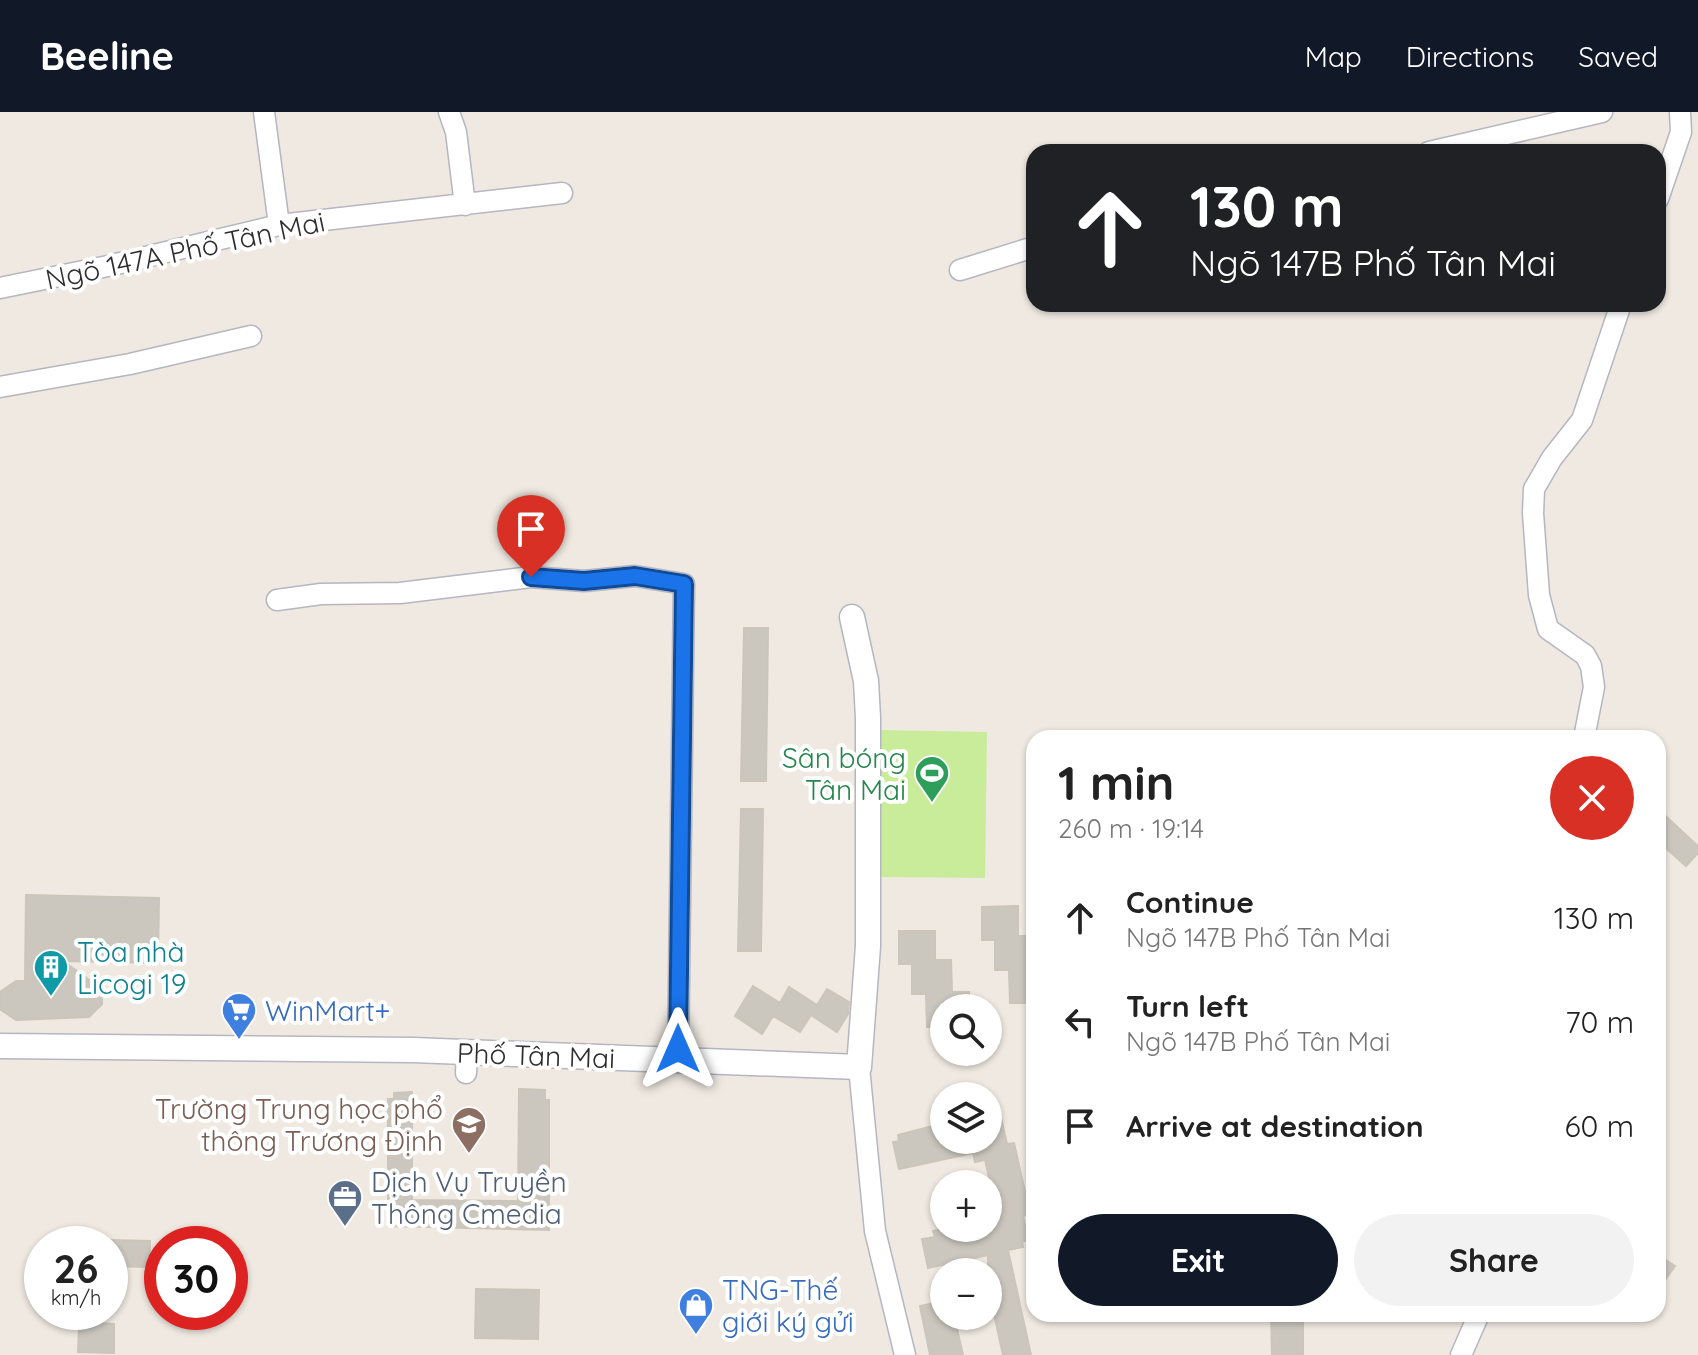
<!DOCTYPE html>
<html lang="en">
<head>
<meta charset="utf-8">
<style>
  :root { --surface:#fff; --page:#f2f2f2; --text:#222; --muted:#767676; --accent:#111827 }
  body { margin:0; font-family:Quicksand,sans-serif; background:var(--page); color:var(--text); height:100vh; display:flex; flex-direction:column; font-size:30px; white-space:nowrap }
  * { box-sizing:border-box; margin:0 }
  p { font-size:26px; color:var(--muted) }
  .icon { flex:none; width:44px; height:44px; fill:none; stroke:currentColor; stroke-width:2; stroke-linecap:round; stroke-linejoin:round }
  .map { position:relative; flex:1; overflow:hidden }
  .side { position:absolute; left:1026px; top:618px; width:640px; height:592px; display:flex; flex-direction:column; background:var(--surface); border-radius:24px; box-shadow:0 2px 6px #0004 }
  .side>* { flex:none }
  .hud { position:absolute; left:1026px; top:32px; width:640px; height:168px; border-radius:24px; box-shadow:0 2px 6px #0004; background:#202124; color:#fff; overflow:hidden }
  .buttons { position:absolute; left:930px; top:882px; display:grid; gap:16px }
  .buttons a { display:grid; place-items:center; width:72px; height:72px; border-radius:50%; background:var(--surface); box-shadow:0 2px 6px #0004; font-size:40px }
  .speed { position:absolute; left:24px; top:1114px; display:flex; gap:16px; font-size:40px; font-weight:700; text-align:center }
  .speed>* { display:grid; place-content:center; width:104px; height:104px; border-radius:50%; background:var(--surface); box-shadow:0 2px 6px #0004; line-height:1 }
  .speed small { font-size:20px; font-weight:400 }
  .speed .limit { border:12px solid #d22; background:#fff; color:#111 }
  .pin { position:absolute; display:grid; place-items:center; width:68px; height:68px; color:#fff; margin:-82px -34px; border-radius:50% 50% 50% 0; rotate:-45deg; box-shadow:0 0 8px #0007 }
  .pin .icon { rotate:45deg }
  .me { position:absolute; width:88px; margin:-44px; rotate:0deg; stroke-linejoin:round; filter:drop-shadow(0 0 6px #0008) }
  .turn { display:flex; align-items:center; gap:28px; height:168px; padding:0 32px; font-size:36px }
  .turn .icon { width:104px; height:104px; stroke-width:2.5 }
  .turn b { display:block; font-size:56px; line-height:68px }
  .round { display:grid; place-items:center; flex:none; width:84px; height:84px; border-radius:42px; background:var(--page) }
  .summary { display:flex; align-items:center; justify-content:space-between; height:136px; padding:0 32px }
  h1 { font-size:48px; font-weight:700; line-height:60px }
  .cta { display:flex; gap:16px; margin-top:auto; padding:16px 32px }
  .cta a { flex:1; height:92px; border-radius:48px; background:var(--accent); color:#fff; font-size:32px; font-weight:700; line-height:92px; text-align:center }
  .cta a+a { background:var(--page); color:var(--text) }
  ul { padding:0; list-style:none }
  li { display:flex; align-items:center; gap:24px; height:104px; padding:0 32px }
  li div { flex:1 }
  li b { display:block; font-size:30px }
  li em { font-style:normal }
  header { display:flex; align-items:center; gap:48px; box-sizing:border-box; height:112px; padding:0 40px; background:var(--accent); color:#fff }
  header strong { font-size:38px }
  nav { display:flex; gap:44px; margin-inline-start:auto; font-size:28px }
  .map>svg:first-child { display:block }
</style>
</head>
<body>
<header>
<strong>Beeline</strong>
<nav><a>Map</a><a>Directions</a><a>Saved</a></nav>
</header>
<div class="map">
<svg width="1698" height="1243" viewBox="0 0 1698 1243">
  <rect width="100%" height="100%" fill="#efe9e1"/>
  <path fill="#c9ec9a" d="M879 618 987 620 985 766 877 765Z"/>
  <path fill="#cbc7bf" stroke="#cbc5ba" stroke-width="2" d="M744 516H768L766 669H741Z
    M741 697H763L761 839H738Z
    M1658 697 1698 734V741L1686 754 1658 729Z
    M26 783 159 786 158 851 63 849 102 877V892L89 905 16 908 1 898 0 880 16 869H25Z
    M1018 794V824H1034V891H1010L1009 858H995V828H982V795Z
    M899 819H935V848H951L952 880H969V896H944V915H927L926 882H912V852H899Z
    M753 874 780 891 789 875 817 893 827 877 849 890 848 902 837 920 811 903 800 920 773 904 762 922 735 904Z
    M519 977 545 978V988H549V1118L388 1114V987H394V981L412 980V1088L518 1089Z
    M1001 1006 1007 1032 1014 1031 1030 1102 1023 1104 1028 1128 1022 1130 1023 1135 1008 1138 1031 1243H1003L988 1175V1143L928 1156 922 1127 935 1125 933 1119 948 1116H988V1098L996 1096 985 1048 975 1050 973 1041 899 1057 893 1030 899 1029 898 1023 944 1011V1028H988V1009Z
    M110 1128 150 1129 149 1155 110 1154Z
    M1658 1143 1675 1154 1658 1178Z
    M476 1177 539 1178 538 1227 475 1226Z
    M944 1189V1204H954L963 1243H930L920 1194Z
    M74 1200H97V1211L114 1212V1241L78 1240 79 1216H74Z
    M1271 1202H1303V1243H1272Z"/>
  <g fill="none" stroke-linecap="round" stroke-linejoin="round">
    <g stroke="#b4b7c1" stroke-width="23">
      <path id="minor" d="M264 0 279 113
        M449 0 456 20 465 93
        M1429 40 1602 0
        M1658 87 1681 20 1680 0
        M960 158 1034 135
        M0 176 108 154 279 113 562 81
        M0 275 130 252 251 224
        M277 488 321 482 400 481 531 465 584 469 635 464 684 472 678 949
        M1584 626 1594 575 1591 554 1585 543 1548 517 1539 483 1533 401 1534 377 1552 346 1582 308 1621 192
        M859 955 875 1119 905 1243
        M466 961 467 941
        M1461 1243 1479 1202"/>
    </g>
    <g stroke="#b4b7c1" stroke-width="27">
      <path id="tertiary" d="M0 934 413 938 859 955 868 834V606L866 569 852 505"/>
    </g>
    <use href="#minor" stroke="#fff" stroke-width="20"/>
    <use href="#tertiary" stroke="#fff" stroke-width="24"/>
  </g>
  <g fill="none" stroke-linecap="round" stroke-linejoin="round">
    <g stroke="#114b97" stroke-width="20">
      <path id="route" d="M531 465 584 469 635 464 684 472 678 937"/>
    </g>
    <use href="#route" stroke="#1a73e8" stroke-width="14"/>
  </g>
  <defs>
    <g id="stadium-pin" transform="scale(1.8)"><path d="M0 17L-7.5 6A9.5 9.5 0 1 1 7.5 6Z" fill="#2e9e5b" stroke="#fff"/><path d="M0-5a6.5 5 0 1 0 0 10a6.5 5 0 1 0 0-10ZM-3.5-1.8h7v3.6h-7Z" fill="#fff"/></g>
    <g id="building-pin" transform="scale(1.8)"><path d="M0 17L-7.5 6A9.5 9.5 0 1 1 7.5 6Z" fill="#0f9aa8" stroke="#fff"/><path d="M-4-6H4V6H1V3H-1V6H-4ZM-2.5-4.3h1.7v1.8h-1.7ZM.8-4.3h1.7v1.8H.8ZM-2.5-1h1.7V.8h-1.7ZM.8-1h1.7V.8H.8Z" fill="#fff"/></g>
    <g id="supermarket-pin" transform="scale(1.8)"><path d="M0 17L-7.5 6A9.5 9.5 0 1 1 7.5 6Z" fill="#3f7fe0" stroke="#fff"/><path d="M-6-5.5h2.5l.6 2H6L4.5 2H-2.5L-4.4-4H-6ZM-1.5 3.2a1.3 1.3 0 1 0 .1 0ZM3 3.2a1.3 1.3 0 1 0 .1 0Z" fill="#fff"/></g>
    <g id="school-pin" transform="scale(1.8)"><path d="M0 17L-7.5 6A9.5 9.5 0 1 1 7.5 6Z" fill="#8d6e63" stroke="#fff"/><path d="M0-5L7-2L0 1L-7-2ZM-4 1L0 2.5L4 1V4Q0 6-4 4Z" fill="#fff"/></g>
    <g id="office-pin" transform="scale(1.8)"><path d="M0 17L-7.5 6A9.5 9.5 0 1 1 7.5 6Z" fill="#5c6f8a" stroke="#fff"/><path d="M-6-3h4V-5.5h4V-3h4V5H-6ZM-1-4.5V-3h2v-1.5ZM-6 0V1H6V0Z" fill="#fff"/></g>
    <g id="shop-pin" transform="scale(1.8)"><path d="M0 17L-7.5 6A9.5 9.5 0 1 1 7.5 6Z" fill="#3f7fe0" stroke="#fff"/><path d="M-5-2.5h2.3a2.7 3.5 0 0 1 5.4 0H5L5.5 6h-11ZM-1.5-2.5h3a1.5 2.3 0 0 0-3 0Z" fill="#fff"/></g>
  </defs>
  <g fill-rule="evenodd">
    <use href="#stadium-pin" x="932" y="661"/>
    <use href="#building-pin" x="51" y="855"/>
    <use href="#supermarket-pin" x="239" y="898"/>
    <use href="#school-pin" x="469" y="1012"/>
    <use href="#office-pin" x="345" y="1085"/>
    <use href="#shop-pin" x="696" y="1193"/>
  </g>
  <g text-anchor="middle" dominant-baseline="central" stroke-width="8" stroke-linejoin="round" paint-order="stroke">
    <g font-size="28" fill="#2e2e2e" stroke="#fff">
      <text transform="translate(185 138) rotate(-12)">Ngõ 147A Phố Tân Mai</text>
      <text transform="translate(536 943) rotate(2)">Phố Tân Mai</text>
    </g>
    <g font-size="28" fill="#27864d" stroke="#fff" text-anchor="end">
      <text x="906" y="645">Sân bóng<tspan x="906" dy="32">Tân Mai</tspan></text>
    </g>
    <g font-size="28" fill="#0d838f" stroke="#fff" text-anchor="start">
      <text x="77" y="839">Tòa nhà<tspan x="77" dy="32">Licogi 19</tspan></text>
    </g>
    <g font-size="28" fill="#366cbe" stroke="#fff" text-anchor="start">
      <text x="265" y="898">WinMart+</text>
      <text x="722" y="1177">TNG-Thế<tspan x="722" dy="32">giới ký gửi</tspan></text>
    </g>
    <g font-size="28" fill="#785e54" stroke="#fff" text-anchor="end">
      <text x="443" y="996">Trường Trung học phổ<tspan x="443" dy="32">thông Trương Định</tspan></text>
    </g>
    <g font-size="28" fill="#4e5e75" stroke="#fff" text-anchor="start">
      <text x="371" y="1069">Dịch Vụ Truyền<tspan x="371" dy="32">Thông Cmedia</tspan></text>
    </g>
  </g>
</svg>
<div class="buttons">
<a><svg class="icon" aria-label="search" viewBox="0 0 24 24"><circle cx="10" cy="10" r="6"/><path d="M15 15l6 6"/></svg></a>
<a><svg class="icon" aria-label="layers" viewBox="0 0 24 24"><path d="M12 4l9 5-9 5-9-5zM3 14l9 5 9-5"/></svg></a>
<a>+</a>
<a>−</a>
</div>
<div class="speed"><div>26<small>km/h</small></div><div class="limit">30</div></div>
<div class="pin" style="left:531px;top:465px;background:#d93025"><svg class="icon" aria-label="arrive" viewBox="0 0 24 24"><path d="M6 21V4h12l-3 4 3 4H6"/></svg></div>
<svg class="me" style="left:678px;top:937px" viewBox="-20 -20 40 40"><path d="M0-17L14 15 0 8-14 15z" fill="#1a73e8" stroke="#fff" stroke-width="4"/></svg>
<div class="hud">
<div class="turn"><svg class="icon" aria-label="ahead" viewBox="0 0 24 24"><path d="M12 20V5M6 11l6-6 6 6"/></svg><div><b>130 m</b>Ngõ 147B Phố Tân Mai</div></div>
</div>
<section class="side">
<div class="summary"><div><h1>1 min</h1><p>260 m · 19:14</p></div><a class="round" style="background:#d93025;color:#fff"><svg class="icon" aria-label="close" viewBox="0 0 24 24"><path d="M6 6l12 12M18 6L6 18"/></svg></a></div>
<ul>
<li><svg class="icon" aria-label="ahead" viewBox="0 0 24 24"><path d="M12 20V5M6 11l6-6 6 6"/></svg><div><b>Continue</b><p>Ngõ 147B Phố Tân Mai</p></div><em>130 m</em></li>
<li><svg class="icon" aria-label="left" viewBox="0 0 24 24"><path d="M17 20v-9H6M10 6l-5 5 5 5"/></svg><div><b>Turn left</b><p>Ngõ 147B Phố Tân Mai</p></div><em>70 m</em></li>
<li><svg class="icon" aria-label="arrive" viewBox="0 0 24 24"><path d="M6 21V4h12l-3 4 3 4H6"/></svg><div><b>Arrive at destination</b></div><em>60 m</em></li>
</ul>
<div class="cta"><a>Exit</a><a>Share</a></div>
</section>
</div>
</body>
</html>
